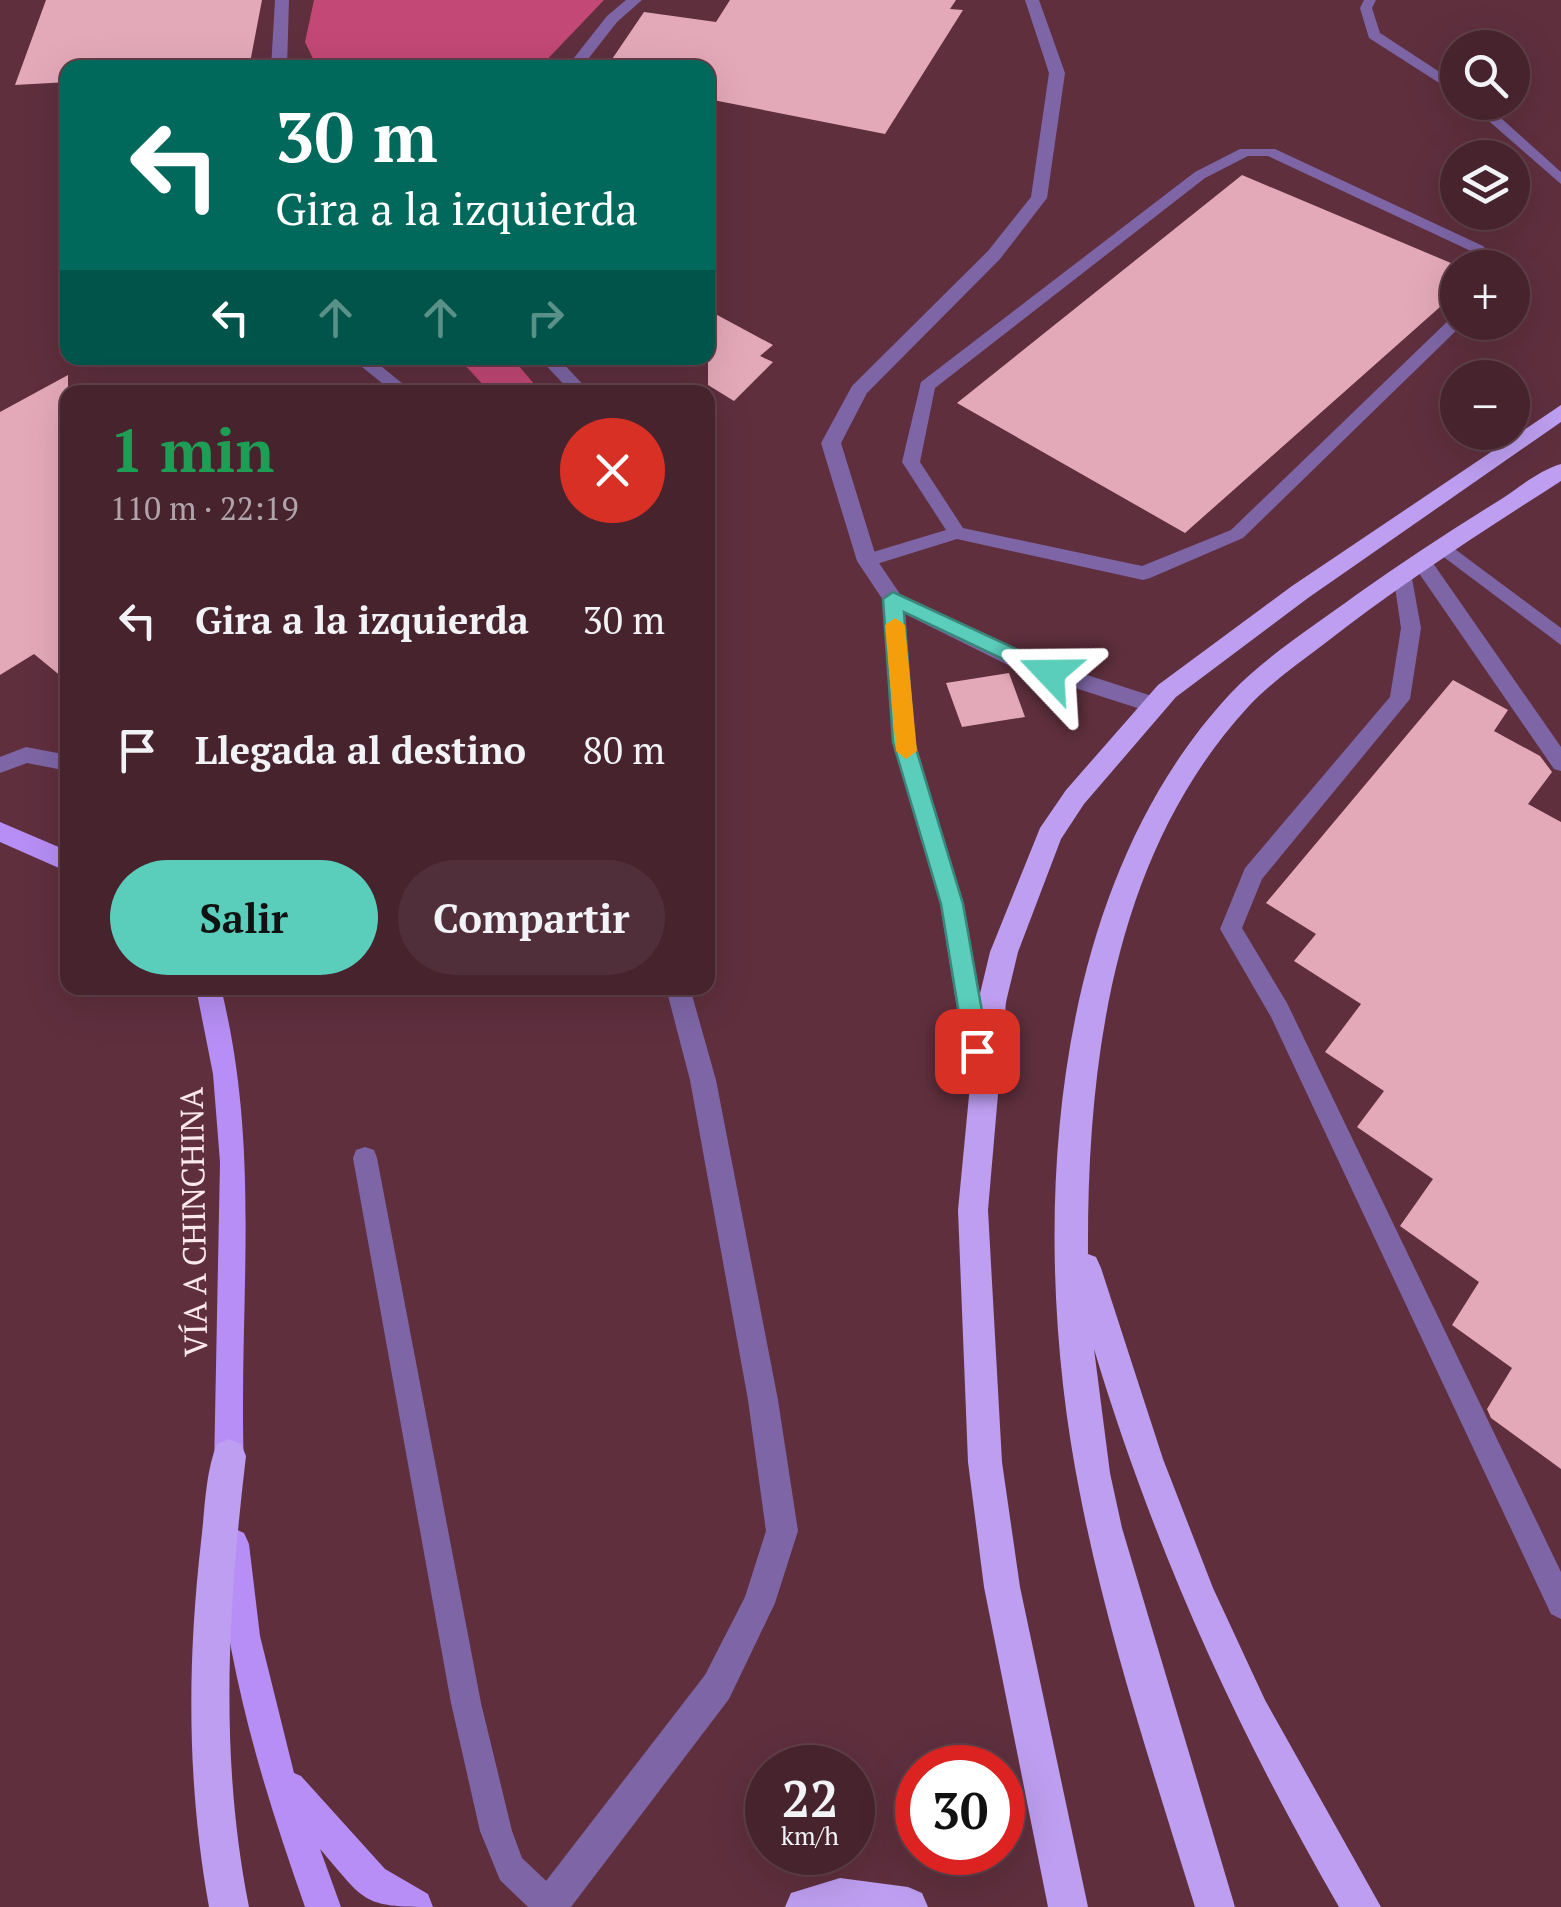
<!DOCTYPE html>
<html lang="es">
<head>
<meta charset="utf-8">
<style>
  :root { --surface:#47232e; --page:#512f3a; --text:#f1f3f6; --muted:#b0a4aa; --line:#5f404a; --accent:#5bcebb }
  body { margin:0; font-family:"PT Serif",serif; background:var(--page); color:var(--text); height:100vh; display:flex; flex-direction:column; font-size:38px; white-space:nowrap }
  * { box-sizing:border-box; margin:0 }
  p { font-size:32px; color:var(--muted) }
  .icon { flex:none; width:55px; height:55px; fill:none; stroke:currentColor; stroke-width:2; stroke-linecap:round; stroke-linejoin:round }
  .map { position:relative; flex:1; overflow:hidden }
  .side { position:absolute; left:60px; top:385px; width:655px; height:610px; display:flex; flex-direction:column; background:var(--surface); border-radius:20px; box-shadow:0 10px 40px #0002,0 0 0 2px var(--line) }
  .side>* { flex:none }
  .guide { position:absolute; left:60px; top:60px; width:655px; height:305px; border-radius:20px; box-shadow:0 10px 40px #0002,0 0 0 2px var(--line); background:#00695c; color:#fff; overflow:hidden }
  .fabs { position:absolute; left:1440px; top:30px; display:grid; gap:20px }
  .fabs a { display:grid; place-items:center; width:90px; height:90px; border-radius:50%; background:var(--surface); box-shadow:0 10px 40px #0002,0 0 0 2px var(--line); font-size:50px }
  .speed { position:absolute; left:745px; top:1745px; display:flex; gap:20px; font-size:50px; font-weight:700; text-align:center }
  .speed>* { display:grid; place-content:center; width:130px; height:130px; border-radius:50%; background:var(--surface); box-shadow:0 10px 40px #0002,0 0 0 2px var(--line); line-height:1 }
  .speed small { font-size:25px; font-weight:400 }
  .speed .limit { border:15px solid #d22; background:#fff; color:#111 }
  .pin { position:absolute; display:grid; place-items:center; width:85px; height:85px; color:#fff; margin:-42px; border-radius:20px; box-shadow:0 5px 15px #0006 }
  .me { position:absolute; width:110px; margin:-55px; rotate:293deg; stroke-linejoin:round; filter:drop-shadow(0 0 8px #0008) }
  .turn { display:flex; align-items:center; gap:35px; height:210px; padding:0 50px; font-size:45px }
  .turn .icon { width:130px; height:130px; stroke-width:2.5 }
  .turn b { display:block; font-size:70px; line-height:85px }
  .lanes { display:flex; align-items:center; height:95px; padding:0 50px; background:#0003; justify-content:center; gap:50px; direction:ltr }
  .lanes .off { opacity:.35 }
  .round { display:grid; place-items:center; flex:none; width:105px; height:105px; border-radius:52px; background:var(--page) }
  .summary { display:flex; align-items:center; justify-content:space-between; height:170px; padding:0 50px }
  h1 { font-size:60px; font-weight:600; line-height:75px; color:#1e9e55 }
  .button { display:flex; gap:20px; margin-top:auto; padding:20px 50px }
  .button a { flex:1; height:115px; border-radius:60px; background:var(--accent); color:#111; font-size:40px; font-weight:600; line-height:115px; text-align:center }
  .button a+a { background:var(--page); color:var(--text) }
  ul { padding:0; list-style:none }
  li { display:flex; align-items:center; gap:30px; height:130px; padding:0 50px }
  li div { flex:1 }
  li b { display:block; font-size:38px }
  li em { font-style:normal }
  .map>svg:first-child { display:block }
</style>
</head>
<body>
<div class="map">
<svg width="1561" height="1907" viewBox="0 0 1561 1907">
  <rect width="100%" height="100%" fill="#5f2f3e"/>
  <path fill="#c34875" d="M314 0H604L539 68 317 67 305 42Z
    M458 358H512L541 392H490Z"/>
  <path fill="#e4a9b9" d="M46 0H262L249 68H68V82L15 85Z
    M730 0H956L950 9 963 10 885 134 708 99V68H606L644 12 716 22Z
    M1242 175 1458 266V291L1185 533 957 403Z
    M708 310 773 345 760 356 773 362 734 401 708 385Z
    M68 375V682L34 654 0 675V412Z
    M1009 673 1025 717 962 727 946 683Z
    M1453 680 1508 710 1494 731 1540 756 1552 772 1528 804 1561 822V1469L1491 1418 1487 1409 1512 1368 1452 1325 1479 1282 1400 1226 1433 1179 1357 1127 1384 1091 1325 1052 1361 1004 1294 961 1316 934 1266 903Z"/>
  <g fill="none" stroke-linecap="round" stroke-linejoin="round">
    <path fill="#7e66a6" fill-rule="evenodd" d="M1364 0H1376L1372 8 1380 33 1458 84V95L1369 38 1360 8Z
      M1467 102H1483L1561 172V184Z
      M1240 149H1275L1483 246 1502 268H1486L1473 252 1268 156H1248L1205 178 935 388 920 462 963 528 1142 566 1231 530 1452 317 1458 315V322L1464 323 1243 538 1150 578 1143 580 957 539 867 567 860 566V556L946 530 902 462 921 382 1195 172Z
      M1444 541 1561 628V645L1437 552 1435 547Z
      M1421 555 1428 556 1561 747V771L1554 769 1414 566V556Z
      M1402 566 1411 573 1421 628 1410 699 1262 879 1242 928 1287 1003 1561 1572V1619L1551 1614 1271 1017 1220 929 1245 868 1390 697 1401 628 1393 573Z
      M26 747 68 755V771L27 763 0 773V757Z
      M365 1147 374 1150 377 1158 481 1703 512 1831 522 1858 561 1895 566 1907H528L500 1880 480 1831 451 1703 353 1158 356 1150Z"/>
    <path fill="#7e66a6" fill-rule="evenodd" d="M275 0H289L287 68H271Z
      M626 0H642L617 22 581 68H566L607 16Z
      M1025 0H1039L1065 73 1047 198 1000 259 867 393 841 443 877 560 900 594 1032 657 1164 700 1167 706 1156 714 1016 669 905 614 915 742 964 904 993 1070 989 1078 980 1082 971 1078 967 1070 940 904 893 742 883 600 857 561 821 443 852 386 988 251 1031 197 1049 73Z
      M351 358H371L413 392H393Z
      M539 358H558L590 392H571Z
      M666 988H690L716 1080 778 1400 798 1531 775 1603 729 1699 571 1907H531L536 1894 705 1675 745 1597 766 1531 748 1400 690 1080Z"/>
    <path fill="#b78ef5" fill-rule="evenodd" d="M0 822 68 851V872L0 842Z
      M196 988H221C262 1154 238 1302 244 1469L240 1480 229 1484 218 1480 214 1469 220 1162 213 1074Z
      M233 1528 244 1533 249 1544 260 1636 294 1773 301 1776 385 1869 428 1894 433 1907C361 1907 366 1902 320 1849L341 1907H305C263 1788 227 1670 217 1544L222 1533Z"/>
    <path fill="#bd9ef0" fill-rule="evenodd" d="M1561 405V422L1308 598 1176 697 1084 804 1061 839 1018 952 1006 1002 988 1210 1002 1462 1020 1587 1088 1907H1048L984 1587 968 1462 958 1210 978 1002 990 952 1040 828 1066 790 1158 685 1292 586Z
      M1561 464V481C1480 533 1399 585 1324 644 1298 664 1270 683 1248 707 1113 854 1087 1063 1088 1254L1096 1257 1101 1268 1163 1459 1213 1588 1265 1700 1381 1907H1339C1235 1727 1154 1548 1094 1349L1110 1473 1122 1528 1235 1907H1195C1153 1771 1107 1633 1080 1494 1029 1238 1043 895 1230 694 1266 656 1314 626 1356 595 1404 561 1453 529 1503 498 1521 486 1540 470 1561 464Z
      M229 1439 241 1444 246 1456C228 1608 219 1756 249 1907H209C187 1785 187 1665 201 1542 205 1510 205 1473 217 1444Z
      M840 1878 908 1887 922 1893 928 1907H785L791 1893Z"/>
  </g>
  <path fill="#5bcebb" stroke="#3b867a" stroke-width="2.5" d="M893 592 1057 668 1060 673 1057 678H1043L904 612 914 742 963 904 989 1051 985 1058 977 1061 968 1058 965 1051 941 904 893 742 883 599Z"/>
  <path fill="#f59e0b" d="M895 618 905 625 917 751 906 759 896 751 885 625Z"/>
  <g text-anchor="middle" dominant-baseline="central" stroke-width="10" stroke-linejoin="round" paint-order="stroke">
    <g font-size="32" fill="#fce9ee" stroke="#5f2f3e">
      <text transform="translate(193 1222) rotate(-91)">VÍA A CHINCHINA</text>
    </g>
  </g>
</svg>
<div class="fabs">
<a><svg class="icon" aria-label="search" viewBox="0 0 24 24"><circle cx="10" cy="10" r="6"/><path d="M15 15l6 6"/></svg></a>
<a><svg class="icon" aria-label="layers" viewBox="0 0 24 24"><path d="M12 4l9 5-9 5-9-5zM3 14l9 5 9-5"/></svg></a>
<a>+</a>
<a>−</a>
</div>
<div class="speed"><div>22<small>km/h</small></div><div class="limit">30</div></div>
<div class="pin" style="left:977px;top:1051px;background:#d93025"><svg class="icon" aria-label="arrive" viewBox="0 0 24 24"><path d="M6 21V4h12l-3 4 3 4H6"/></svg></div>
<svg class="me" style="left:1050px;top:673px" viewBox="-20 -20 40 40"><path d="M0-17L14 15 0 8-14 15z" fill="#5bcebb" stroke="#fff" stroke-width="4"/></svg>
<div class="guide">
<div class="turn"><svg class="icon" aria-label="left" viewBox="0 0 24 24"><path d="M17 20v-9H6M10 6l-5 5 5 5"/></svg><div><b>30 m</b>Gira a la izquierda</div></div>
<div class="lanes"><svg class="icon" aria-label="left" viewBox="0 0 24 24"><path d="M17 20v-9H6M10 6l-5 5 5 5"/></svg><svg class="icon off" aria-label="ahead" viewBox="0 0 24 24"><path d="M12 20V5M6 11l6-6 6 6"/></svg><svg class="icon off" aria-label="ahead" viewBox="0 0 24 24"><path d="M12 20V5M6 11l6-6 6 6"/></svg><svg class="icon off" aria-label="right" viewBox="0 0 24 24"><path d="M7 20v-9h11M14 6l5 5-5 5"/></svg></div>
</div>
<section class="side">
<div class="summary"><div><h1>1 min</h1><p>110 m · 22:19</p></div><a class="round" style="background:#d93025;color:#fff"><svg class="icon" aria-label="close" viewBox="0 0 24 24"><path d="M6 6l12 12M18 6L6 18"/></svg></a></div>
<ul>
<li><svg class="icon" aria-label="left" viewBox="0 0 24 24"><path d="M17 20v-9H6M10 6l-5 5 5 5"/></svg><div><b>Gira a la izquierda</b></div><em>30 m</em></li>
<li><svg class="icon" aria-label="arrive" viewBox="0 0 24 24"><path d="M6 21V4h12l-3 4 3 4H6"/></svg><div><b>Llegada al destino</b></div><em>80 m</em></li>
</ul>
<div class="button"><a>Salir</a><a>Compartir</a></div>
</section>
</div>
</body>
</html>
